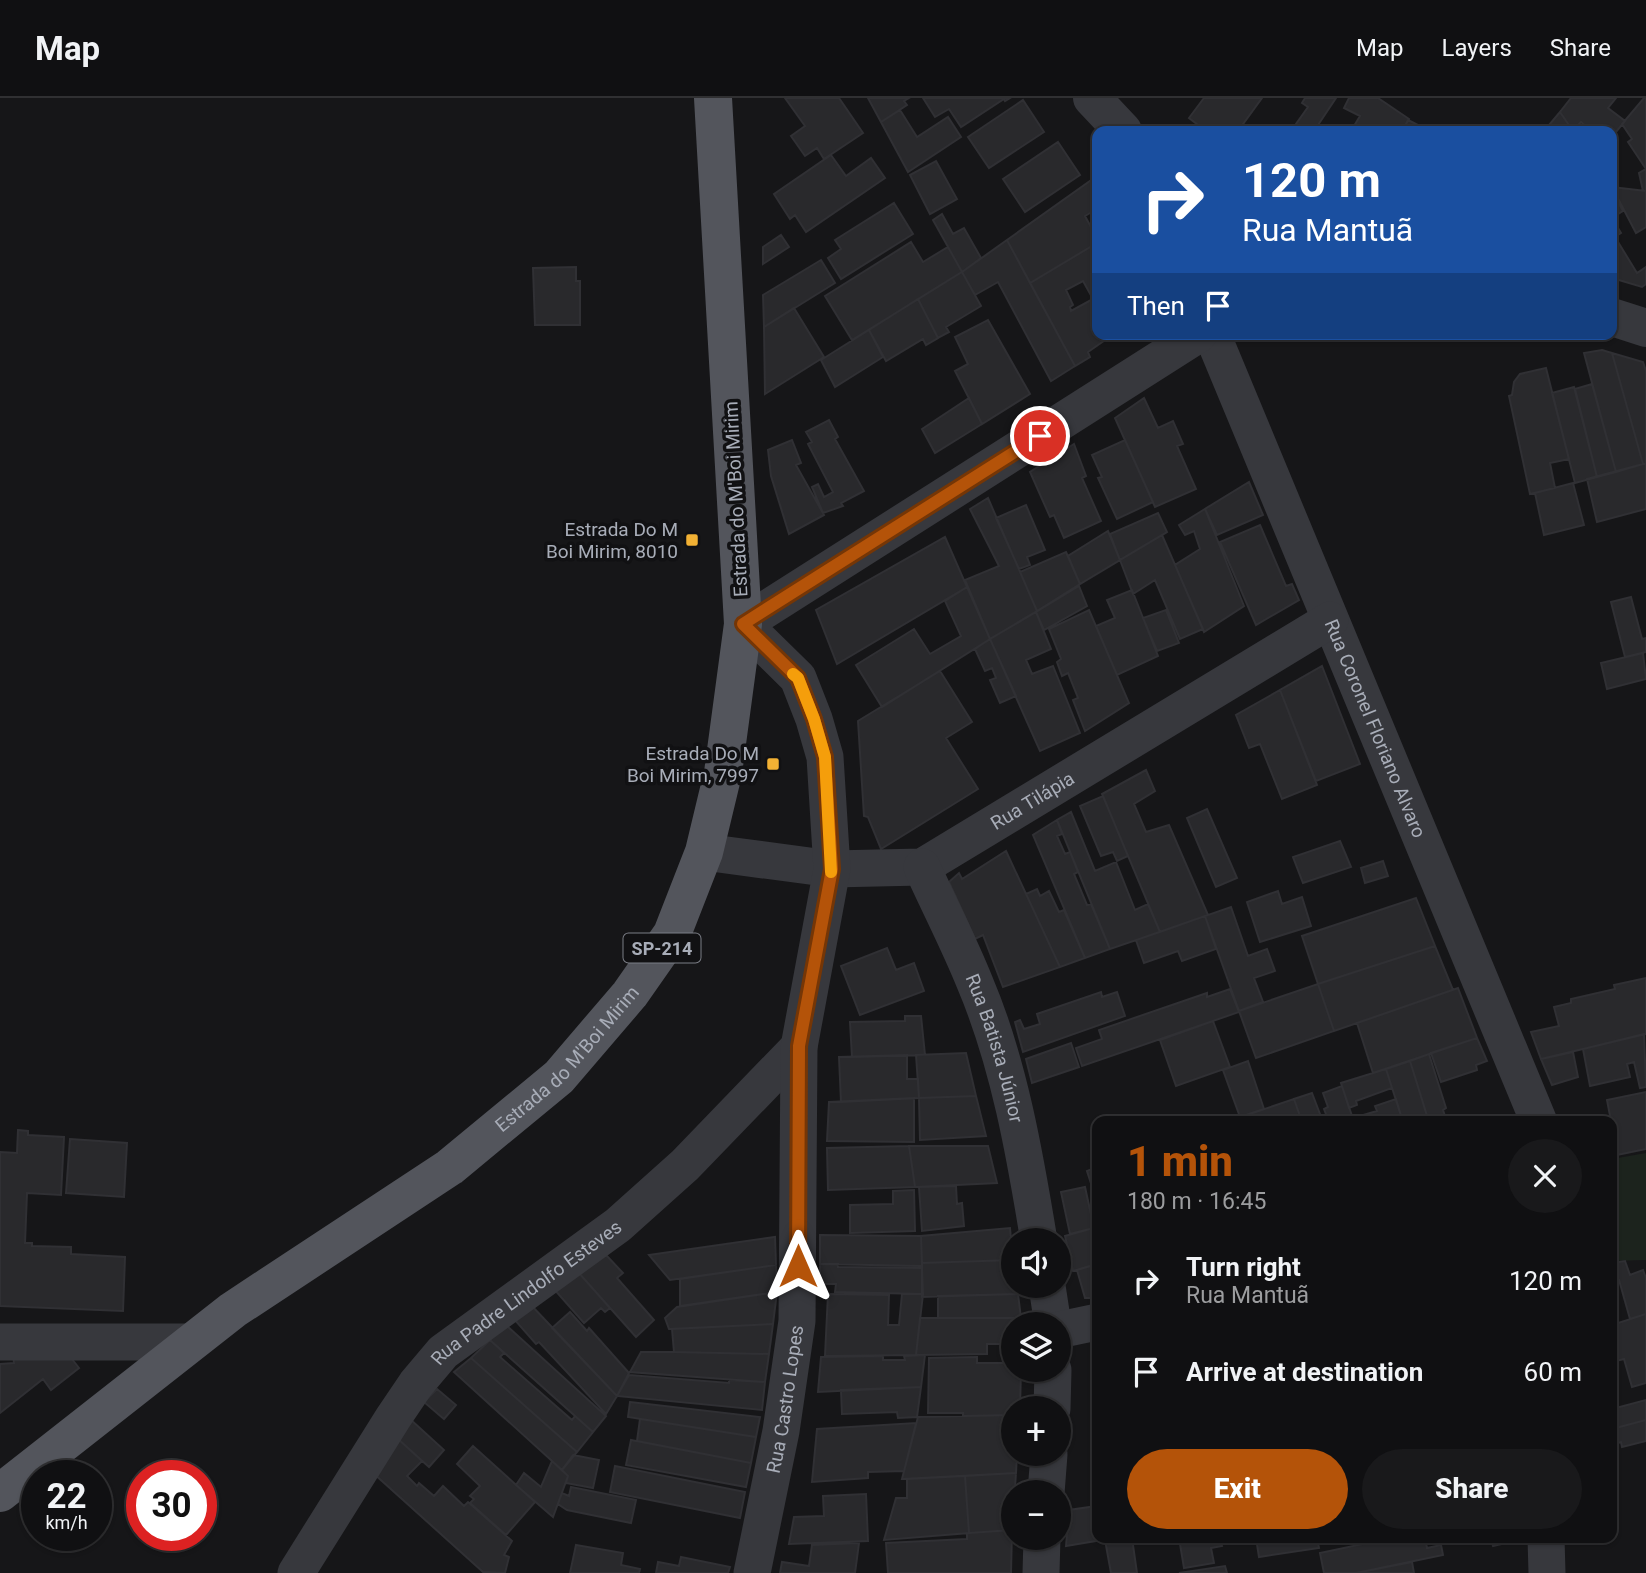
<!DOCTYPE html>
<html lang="en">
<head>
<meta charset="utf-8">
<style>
  :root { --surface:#101012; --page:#19191b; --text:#f1f3f6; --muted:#9c9d9f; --line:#303032; --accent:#b45309 }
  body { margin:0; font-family:Roboto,sans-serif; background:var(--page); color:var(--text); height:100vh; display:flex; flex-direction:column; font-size:26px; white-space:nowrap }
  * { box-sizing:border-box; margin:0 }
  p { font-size:23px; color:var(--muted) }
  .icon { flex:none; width:38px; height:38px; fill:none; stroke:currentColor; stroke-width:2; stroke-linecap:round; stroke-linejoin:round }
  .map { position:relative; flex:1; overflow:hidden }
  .details { position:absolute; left:1092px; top:1018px; width:525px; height:427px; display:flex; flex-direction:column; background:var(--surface); border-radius:14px; box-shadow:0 2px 5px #0004,0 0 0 2px var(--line) }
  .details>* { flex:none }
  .top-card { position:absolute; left:1092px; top:28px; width:525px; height:214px; border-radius:14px; box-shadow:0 2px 5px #0004,0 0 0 2px var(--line); background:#1a4fa0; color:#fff; overflow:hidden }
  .fabs { position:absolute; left:1001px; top:1130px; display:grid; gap:14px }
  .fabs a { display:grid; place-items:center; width:70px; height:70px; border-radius:50%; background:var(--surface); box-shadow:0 2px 5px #0004,0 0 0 2px var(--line); font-size:35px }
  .speed { position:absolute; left:21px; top:1362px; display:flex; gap:14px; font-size:35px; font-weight:700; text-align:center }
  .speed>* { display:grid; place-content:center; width:91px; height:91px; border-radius:50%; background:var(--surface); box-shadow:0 2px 5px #0004,0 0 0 2px var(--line); line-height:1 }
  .speed small { font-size:18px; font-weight:400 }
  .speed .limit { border:10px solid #d22; background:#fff; color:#111 }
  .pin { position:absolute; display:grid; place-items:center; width:60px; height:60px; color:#fff; margin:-30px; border:4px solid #fff; border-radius:50%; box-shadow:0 2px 7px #0007 }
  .me { position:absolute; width:77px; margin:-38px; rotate:0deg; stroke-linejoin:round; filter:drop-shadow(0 0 5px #0008) }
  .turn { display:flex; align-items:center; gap:24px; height:147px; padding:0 35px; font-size:32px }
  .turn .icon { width:91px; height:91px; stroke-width:2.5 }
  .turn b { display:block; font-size:49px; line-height:60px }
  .then { display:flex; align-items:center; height:66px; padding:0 35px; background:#0003; gap:14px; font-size:26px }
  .round { display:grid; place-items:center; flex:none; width:74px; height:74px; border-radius:37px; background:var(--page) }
  .overview { display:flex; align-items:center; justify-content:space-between; height:119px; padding:0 35px }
  h1 { font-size:42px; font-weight:800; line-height:52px; color:var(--accent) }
  .button { display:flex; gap:14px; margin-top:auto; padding:14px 35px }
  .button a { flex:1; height:80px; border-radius:42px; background:var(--accent); color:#fff; font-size:28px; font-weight:800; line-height:80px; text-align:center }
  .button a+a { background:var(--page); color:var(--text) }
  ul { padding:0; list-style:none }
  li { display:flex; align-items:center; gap:21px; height:91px; padding:0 35px }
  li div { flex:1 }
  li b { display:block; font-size:26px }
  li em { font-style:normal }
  header { display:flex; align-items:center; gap:42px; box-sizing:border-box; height:98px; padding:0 35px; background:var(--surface); border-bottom:2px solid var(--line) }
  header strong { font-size:33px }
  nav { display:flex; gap:38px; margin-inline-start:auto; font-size:24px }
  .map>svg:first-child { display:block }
</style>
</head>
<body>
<header>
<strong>Map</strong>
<nav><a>Map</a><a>Layers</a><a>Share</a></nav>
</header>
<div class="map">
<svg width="1646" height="1475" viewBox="0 0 1646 1475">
  <rect width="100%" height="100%" fill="#161618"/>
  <path fill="#1c231d" d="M1646 1055V1162L1612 1163V1061Z"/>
  <path fill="#29292c" stroke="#303034" stroke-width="2" fill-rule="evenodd" d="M785 0H839L863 35 824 61 817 50 805 58 791 38 805 28Z
    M868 0H909L904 3 907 7 881 24Z
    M923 0H1010L1005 3 1004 1 961 29 949 11 935 19Z
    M1204 0H1262L1238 33H1206L1189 20Z
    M1305 0H1336L1314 33H1308L1296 26 1308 9 1302 5Z
    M1349 0H1378L1409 21 1402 33H1351L1360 18 1344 10Z
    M1571 0H1616L1608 10 1625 23 1612 39V33H1591L1581 24 1573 33 1560 14Z
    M1644 0H1646V71L1628 44 1632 41 1622 26Z
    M1023 2 1044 34 989 70 968 39Z
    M900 12 917 39 948 19 961 39 908 74 881 24Z
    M1560 14 1573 33H1544Z
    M1408 22 1424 30 1423 33H1402Z
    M1058 44 1080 77 1025 114 1003 81Z
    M831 57 846 78 871 60 885 80 806 134 795 117 790 121 774 96Z
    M936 63 957 101 930 116 910 77Z
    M1646 71V93H1643L1639 75Z
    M1097 78V111L1085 118 1097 140V145L1030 185 1007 142Z
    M1612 89 1646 93V129L1636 135Z
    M1612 93 1623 113 1612 120Z
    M894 105 913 136 841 181 828 160 841 151 835 142Z
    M942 116 953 136 964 130 981 160 962 174 933 122Z
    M1612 120 1621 135 1615 139 1637 175 1646 169V186L1642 189 1612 180Z
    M781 137 789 149 763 166V149Z
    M1007 142 1075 268 1051 283 998 184 975 197 962 174Z
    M911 144 923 164 948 149 962 174 852 242 825 198Z
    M1097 145V236H1108L1103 240 1105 242 1088 254 1090 259 1075 268 1030 185ZM1083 183 1093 201 1071 213 1070 209 1073 207 1066 192Z
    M821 162 835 185 764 229 763 197Z
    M576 169V183H580V227H535L533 170Z
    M962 174 981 208 946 229 949 234 938 240 918 201Z
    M918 201 938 240 926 247 923 241 886 263 869 232Z
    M794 210 824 259 765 296 764 229Z
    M988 222 1030 296 982 326 955 273 968 266 955 239Z
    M869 232 883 259 835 289 821 262Z
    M1602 252 1612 255 1643 366 1616 374 1584 255Z
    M1612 255 1643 264 1646 273V366H1643Z
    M1546 270 1569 361 1550 365 1555 390 1530 396 1509 298 1512 297 1514 284 1520 276Z
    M1592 286 1616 374 1597 379 1575 291Z
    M1574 289 1597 379 1575 385 1552 295Z
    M969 300 982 326 935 355 922 331Z
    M1144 300 1158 330 1173 323 1183 346 1177 348 1196 391 1155 409 1115 320Z
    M829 322 838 339 835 341 864 393 841 405 843 408 823 415 812 389 818 386 824 399 833 394 808 346 812 344 806 334Z
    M792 342 801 365 796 367 824 417 789 436 771 378 768 352Z
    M1125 342 1153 404 1117 421 1098 380 1102 379 1092 357Z
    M1074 346 1086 378 1082 380 1101 423 1064 440 1054 417 1050 419 1030 374Z
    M1643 366H1646V411L1597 424 1587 381Z
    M1249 384 1263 417 1217 437 1205 411Z
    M1573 385 1584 427 1544 437 1535 395Z
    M988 400 1037 513 990 541 965 482 999 468 970 411Z
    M1026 407 1045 452 1027 459 1030 467 1019 471 996 420Z
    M1205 411 1244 508 1204 534 1175 467 1200 451 1194 433 1185 437 1179 427Z
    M1158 415 1167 434 1120 462 1110 436Z
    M1260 427 1286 488 1292 486 1299 502 1256 527 1220 444Z
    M1108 433 1120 462 1080 486 1068 458Z
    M1162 437 1203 531 1180 541 1155 482 1133 496 1120 462Z
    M945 439 967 489 837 566 816 512Z
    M1066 454 1080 486 1037 513 1020 474Z
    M1079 488 1087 508 1044 532 1036 514Z
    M967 489 990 541 882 609 856 567 914 531 930 556 961 538 945 503Z
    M1132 492 1158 558 1117 577 1096 528 1115 520 1107 502Z
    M1631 499 1642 541 1646 540V554L1625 559 1611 504Z
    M1089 512 1129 605 1085 633 1073 602 1078 600 1068 575 1062 578 1057 564 1061 561 1049 531Z
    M1166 512 1179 545 1157 553 1143 520Z
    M1036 514 1051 551 1026 562 1032 576 1053 568 1080 635 1040 653 990 541Z
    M990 541 1016 598 1000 605 990 582 996 580 992 570 985 573 975 551Z
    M1643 555 1646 581 1607 591 1601 565Z
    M1322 568 1360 666 1316 683 1280 592Z
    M940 573 972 624 946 640 978 691 881 751 868 719 864 718 858 623Z
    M1280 592 1317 687 1282 701 1260 646 1249 650 1236 617Z
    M1146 672 1155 693 1134 706 1146 734 1169 727 1208 817 1160 834 1102 696Z
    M1103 698 1128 758 1117 763 1113 754 1101 758 1080 708Z
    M1207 711 1237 780 1216 789 1187 720Z
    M1071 714 1095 773 1116 764 1135 812 1148 806 1160 834 1110 851 1057 722Z
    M1057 722 1062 736 1057 738 1065 756 1070 754 1078 774 1074 776 1087 807 1091 806 1110 851 1085 860 1033 737Z
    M1340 743 1351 769 1303 785 1293 759Z
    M1006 753 1060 869 1003 889 983 837 975 841 949 784 959 775 962 781Z
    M1383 763 1388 778 1365 785 1361 770Z
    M1037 791 1040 798 1049 793 1059 814 1064 812 1085 860 1060 869 1026 796Z
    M1278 793 1282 806 1302 799 1311 828 1260 844 1247 804Z
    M1416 800 1435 848 1318 886 1302 838Z
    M1231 809 1248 858 1267 851 1275 873 1254 880 1263 904 1239 913 1205 818Z
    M1205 818 1216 851 1182 863 1178 853 1144 865 1136 842Z
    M1435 848 1453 892 1334 933 1318 886Z
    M887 850 896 872 914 865 924 893 860 917 841 868Z
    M1646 880V936L1541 961 1531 934 1559 928 1554 909 1571 905V901L1615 891 1614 887Z
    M1318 886 1334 933 1256 960 1239 913Z
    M1458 890 1477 940 1373 975 1357 925Z
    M1230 891 1239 914 1082 968 1076 950 1102 941 1099 932 1207 895V899Z
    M1101 894 1102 899 1117 894 1125 918 1023 954 1015 924 1020 922 1024 931 1040 926 1037 916Z
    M905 918H921L925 957 852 959 850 924 905 923Z
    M1213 923 1230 969 1176 988 1160 942Z
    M1644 936 1646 989 1640 990 1634 964 1627 966 1630 979 1590 988 1583 951Z
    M1477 940 1487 963 1476 967 1477 972 1441 984 1431 955Z
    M1071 945 1079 969 1032 985 1026 961Z
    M1573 954 1578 979 1552 987 1541 961Z
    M966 955 976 998 919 1000 916 957Z
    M1429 956 1446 1010 1443 1012 1447 1024H1429L1410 963Z
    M907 957V981H918L919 1000 841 1004 839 959Z
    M1248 963 1264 1011 1240 1019 1223 972Z
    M1410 963 1427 1018 1403 1024 1386 971Z
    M1386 971 1392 990 1356 1003 1357 1007 1349 1010 1341 985Z
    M1342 988 1354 1024H1329L1324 1011 1328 1009 1323 995Z
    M1646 994V1051L1612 1058V1024H1607L1611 1023 1607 1002Z
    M1312 995 1323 1024H1302L1294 1001Z
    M976 998 986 1038 920 1042 919 1000Z
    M914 1000V1044L827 1043 829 1004Z
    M1294 1001 1302 1024H1249L1247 1017Z
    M1396 1001 1403 1024H1354L1353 1020 1377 1013 1375 1008Z
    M1247 1017 1249 1024H1229L1240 1019Z
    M18 1032 28 1033V1037L64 1039 61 1097 27 1095 25 1145H32V1148L71 1149V1156L125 1159 123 1213 0 1208V1054L17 1055Z
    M70 1041 127 1045 124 1099 66 1095Z
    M909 1048 915 1089 828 1092 827 1050Z
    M909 1048H988L997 1085 915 1089Z
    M1097 1069V1104L1087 1073Z
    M956 1088 957 1106 962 1105 964 1128 922 1133 919 1089Z
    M1085 1089 1094 1130 1070 1136 1061 1094Z
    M914 1092 915 1133 850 1135V1107L893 1106V1093Z
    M1097 1129V1166L1073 1173 1065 1138Z
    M1010 1130 1013 1162 922 1165 921 1138Z
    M820 1137 921 1138 922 1168 820 1166Z
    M775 1139 776 1167 670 1182 649 1157Z
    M606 1157 623 1175 617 1180 654 1222 636 1239 578 1174Z
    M1013 1162V1188H1018V1196L922 1199V1165Z
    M1625 1163 1630 1177 1643 1172 1646 1180V1216L1630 1221 1619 1182 1612 1184V1165Z
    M820 1166H838V1169L922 1170 923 1196 835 1194 836 1186H820Z
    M1097 1166V1200H1085L1077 1172Z
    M776 1167 777 1194 680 1208V1181Z
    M578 1174 610 1210 605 1214 601 1210 584 1225 553 1190Z
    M777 1194 773 1226 669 1231 665 1220 677 1209Z
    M828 1196 889 1197 888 1227H899L902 1196H923L916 1257 825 1258Z
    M1018 1196 1021 1220H938V1198Z
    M531 1207 617 1298 606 1316 539 1244 536 1246 513 1220Z
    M570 1214 587 1233 589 1230 629 1275 617 1298 552 1230Z
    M1646 1216V1285L1632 1289 1624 1261 1612 1264V1227Z
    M920 1220H1021V1227H1013V1246H987V1256L916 1257Z
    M773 1226 769 1256 674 1254 672 1231Z
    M506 1227 606 1318 593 1334 490 1242Z
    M490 1242 504 1255 500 1259 572 1322 575 1318 593 1334 577 1354 471 1260Z
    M65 1252 79 1270 51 1292 43 1281 0 1315V1266L14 1265 13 1256Z
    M641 1254H674L769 1256 765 1284 630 1274Z
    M1006 1256H1013V1272H1021L1020 1311H1013V1317L963 1318V1315H928L929 1260 977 1259V1265H1006Z
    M925 1257 921 1289 818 1294 821 1259 883 1258V1262H905L904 1258Z
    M471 1260 577 1354 562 1372 454 1274Z
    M629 1277 729 1285V1282L765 1284 762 1312 617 1298Z
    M921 1289 917 1319 898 1320 897 1314 842 1316 841 1292Z
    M437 1291 456 1307 444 1321 424 1304Z
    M1646 1302V1322L1612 1331V1311Z
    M630 1304 760 1319 756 1339 628 1319Z
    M1013 1317V1356H1017L1016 1375 902 1381 918 1319Z
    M410 1321 444 1352 429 1369 397 1340Z
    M640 1321 756 1339 751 1365 637 1343Z
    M1646 1322V1343L1622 1349 1621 1344 1612 1347V1331Z
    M916 1325 904 1373 868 1374V1380L812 1384 817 1331Z
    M397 1340 422 1363 407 1378 417 1388 419 1385 434 1398 443 1388 464 1408 468 1404 512 1443 504 1457 509 1459 505 1475 483 1474 372 1374Z
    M631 1342 751 1365 746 1389 626 1367Z
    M473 1348 535 1404 506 1437 470 1405 474 1401 470 1398 480 1388 457 1366Z
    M573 1357 599 1362 593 1390 566 1385 568 1378 562 1372Z
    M552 1363 568 1378 553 1419 516 1387 524 1375 541 1389Z
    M615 1368 745 1394 740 1420 610 1394Z
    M1016 1375 1012 1432 969 1435 965 1378Z
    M965 1378 969 1435 884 1442 896 1400H907V1381Z
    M571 1389 636 1402 631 1425 567 1412 558 1406 562 1395 569 1398Z
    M866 1396 868 1443 789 1446 794 1419 824 1418 823 1398Z
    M1097 1408V1440H1114L1066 1448 1069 1412Z
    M1012 1432 1011 1475H888L886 1445 967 1441V1436L969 1435Z
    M1114 1440H1132L1137 1475H1111L1105 1442Z
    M1179 1440H1225L1220 1441 1222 1448 1211 1450 1214 1465 1184 1470Z
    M1256 1440H1317L1319 1450 1259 1459Z
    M1391 1440H1425L1427 1450 1441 1447 1443 1457 1356 1475H1324L1320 1455Z
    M1491 1440H1519V1442L1493 1448Z
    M859 1445 855 1475H780L782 1464 809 1468 812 1447Z
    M576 1447 623 1455 621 1467 640 1471 639 1475H570Z
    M681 1459 730 1469 728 1475H656L658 1464 679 1468Z
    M1412 1464 1414 1475H1356Z
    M1225 1468 1227 1475H1179Z"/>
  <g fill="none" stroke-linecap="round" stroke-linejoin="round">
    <g stroke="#37383d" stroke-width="37">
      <path id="s1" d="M1212 236 1539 1024"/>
      <path id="s2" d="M704 754 832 771 922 769 1330 522"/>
      <path id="s3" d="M922 769C939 807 959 845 975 885 1009 965 1025 1057 1039 1143"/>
      <path d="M1047 1188 1053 1227"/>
      <path d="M1059 1232 1097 1224"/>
      <path d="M0 1244H190"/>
      <path d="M1052 1311 1053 1272"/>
      <path d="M1046 1395 1049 1356"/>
      <path d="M1546 1440 1547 1475"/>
      <path id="s4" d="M296 1475 393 1320 416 1286 443 1254 618 1127 685 1067 799 949"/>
      <path id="s5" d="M752 1475 781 1333 797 1223 799 949 832 771 825 659 814 621 798 580 743 526 1199 236"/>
      <path d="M1041 1475 1042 1440"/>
    </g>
    <path stroke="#37383d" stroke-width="38" d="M1092 0 1123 33
      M1612 219 1646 230"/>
    <path stroke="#53555c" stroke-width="38" id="s6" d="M0 1395 233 1212 450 1069 559 979 630 896 672 836 704 754 723 675 743 526 713 0"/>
  </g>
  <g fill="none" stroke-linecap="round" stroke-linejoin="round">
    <g stroke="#753606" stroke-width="18">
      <path id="route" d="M798 1168 799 948 832 771 825 659 814 621 798 580 743 526 1040 338"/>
    </g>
    <use href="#route" stroke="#b45309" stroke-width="12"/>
    <path stroke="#f59e0b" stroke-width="12" d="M793 576 798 580 814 621 825 659 831 774"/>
  </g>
  <g fill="#f2b134" stroke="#111113" stroke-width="2.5">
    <rect x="685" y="435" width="14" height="14" rx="3.5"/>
    <rect x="766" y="659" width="14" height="14" rx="3.5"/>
  </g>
  <g text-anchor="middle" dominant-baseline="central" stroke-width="7" stroke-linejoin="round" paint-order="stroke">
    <rect fill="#111113" stroke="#7b7e86" stroke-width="2" x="623.5" y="835.5" width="77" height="29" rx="5"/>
    <g font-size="18" font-weight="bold" fill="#a8adb8">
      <text x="662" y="850">SP-214</text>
    </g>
    <g font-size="19" fill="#a8adb8" stroke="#111113">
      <text transform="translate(736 401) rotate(-93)">Estrada do M'Boi Mirim</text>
      <text stroke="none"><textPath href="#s1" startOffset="427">Rua Coronel Floriano Alvaro</textPath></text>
      <text stroke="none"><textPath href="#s2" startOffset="348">Rua Tilápia</textPath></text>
      <text stroke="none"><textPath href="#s3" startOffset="196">Rua Batista Júnior</textPath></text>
      <text stroke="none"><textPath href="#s6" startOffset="716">Estrada do M'Boi Mirim</textPath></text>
      <text stroke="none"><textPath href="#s4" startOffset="368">Rua Padre Lindolfo Esteves</textPath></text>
      <text stroke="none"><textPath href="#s5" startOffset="177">Rua Castro Lopes</textPath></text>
    </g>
    <g font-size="19" fill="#a8adb8" stroke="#111113" text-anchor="end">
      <text x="678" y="431">Estrada Do M<tspan x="678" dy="22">Boi Mirim, 8010</tspan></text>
      <text x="759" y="655">Estrada Do M<tspan x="759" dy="22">Boi Mirim, 7997</tspan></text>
    </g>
  </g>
</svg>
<div class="fabs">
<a><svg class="icon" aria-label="sound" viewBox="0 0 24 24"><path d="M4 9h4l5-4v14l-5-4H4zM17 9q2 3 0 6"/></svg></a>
<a><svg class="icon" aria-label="layers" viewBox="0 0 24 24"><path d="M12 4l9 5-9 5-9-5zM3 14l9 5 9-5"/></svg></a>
<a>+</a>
<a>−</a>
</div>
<div class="speed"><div>22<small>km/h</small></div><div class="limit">30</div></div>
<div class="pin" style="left:1040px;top:338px;background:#d93025"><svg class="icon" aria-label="arrive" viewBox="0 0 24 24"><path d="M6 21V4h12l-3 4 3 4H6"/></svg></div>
<svg class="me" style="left:798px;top:1168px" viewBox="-20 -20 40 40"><path d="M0-17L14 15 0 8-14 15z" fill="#b45309" stroke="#fff" stroke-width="4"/></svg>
<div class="top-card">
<div class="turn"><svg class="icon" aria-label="right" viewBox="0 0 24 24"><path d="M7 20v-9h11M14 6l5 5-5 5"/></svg><div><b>120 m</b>Rua Mantuã</div></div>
<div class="then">Then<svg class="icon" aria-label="arrive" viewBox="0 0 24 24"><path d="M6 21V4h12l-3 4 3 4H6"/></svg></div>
</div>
<section class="details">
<div class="overview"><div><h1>1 min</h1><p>180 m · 16:45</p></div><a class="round"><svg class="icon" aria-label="close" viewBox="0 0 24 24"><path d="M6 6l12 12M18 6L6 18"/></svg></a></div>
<ul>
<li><svg class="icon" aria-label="right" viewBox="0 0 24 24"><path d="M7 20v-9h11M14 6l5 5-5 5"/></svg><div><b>Turn right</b><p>Rua Mantuã</p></div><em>120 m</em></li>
<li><svg class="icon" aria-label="arrive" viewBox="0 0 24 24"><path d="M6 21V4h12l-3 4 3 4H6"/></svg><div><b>Arrive at destination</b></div><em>60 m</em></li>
</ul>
<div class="button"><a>Exit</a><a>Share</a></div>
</section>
</div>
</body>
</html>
